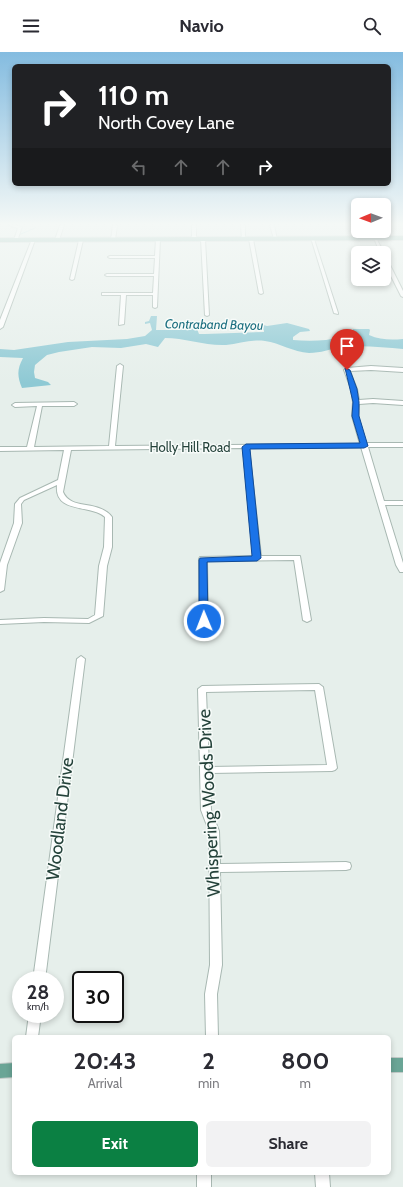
<!DOCTYPE html>
<html lang="en">
<head>
<meta charset="utf-8">
<style>
  :root { --surface:#fff; --page:#f2f2f3; --text:#2b2b33; --muted:#7c7c81; --accent:#0b8043 }
  body { margin:0; font-family:Cabin,sans-serif; background:var(--page); color:var(--text); height:100vh; display:flex; flex-direction:column; font-size:15px; white-space:nowrap }
  * { box-sizing:border-box; margin:0 }
  p { font-size:13px; color:var(--muted) }
  .icon { flex:none; width:22px; height:22px; fill:none; stroke:currentColor; stroke-width:2; stroke-linecap:round; stroke-linejoin:round }
  .map { position:relative; flex:1; overflow:hidden }
  .details { position:absolute; left:12px; top:983px; width:379px; height:140px; display:flex; flex-direction:column; background:var(--surface); border-radius:6px; box-shadow:0 2px 6px #0003 }
  .details>* { flex:none }
  .banner { position:absolute; left:12px; top:12px; width:379px; height:122px; border-radius:6px; box-shadow:0 2px 6px #0003; background:#202124; color:#fff; overflow:hidden }
  .needle { width:26px; rotate:269deg }
  .buttons { position:absolute; left:351px; top:146px; display:grid; gap:8px }
  .buttons a { display:grid; place-items:center; width:40px; height:40px; border-radius:6px; background:var(--surface); box-shadow:0 2px 6px #0003; font-size:20px }
  .speed { position:absolute; left:12px; top:919px; display:flex; gap:8px; font-size:20px; font-weight:700; text-align:center }
  .speed>* { display:grid; place-content:center; width:52px; height:52px; border-radius:50%; background:var(--surface); box-shadow:0 2px 6px #0003; line-height:1 }
  .speed small { font-size:10px; font-weight:400 }
  .speed .limit { border:2px solid #111; border-radius:6px; background:#fff; color:#111 }
  .pin { position:absolute; display:grid; place-items:center; width:34px; height:34px; color:#fff; margin:-41px -17px; border-radius:50% 50% 50% 0; rotate:-45deg; box-shadow:0 0 4px #0007 }
  .pin .icon { rotate:45deg }
  .me { position:absolute; width:44px; margin:-22px; rotate:359deg; stroke-linejoin:round; filter:drop-shadow(0 0 3px #0008) }
  .turn { display:flex; align-items:center; gap:14px; height:84px; padding:0 20px; font-size:18px }
  .turn .icon { width:52px; height:52px; stroke-width:2.5 }
  .turn b { display:block; font-size:28px; line-height:34px }
  .lanes { display:flex; align-items:center; height:38px; padding:0 20px; background:#0003; justify-content:center; gap:20px; direction:ltr }
  .lanes .off { opacity:.35 }
  .eta { display:flex; justify-content:space-evenly; align-items:center; height:68px; text-align:center }
  .eta b { font-size:24px; font-weight:700; line-height:28px }
  .primary-button { display:flex; gap:8px; margin-top:auto; padding:8px 20px }
  .primary-button a { flex:1; height:46px; border-radius:6px; background:var(--accent); color:#fff; font-size:16px; font-weight:700; line-height:46px; text-align:center }
  .primary-button a+a { background:var(--page); color:var(--text) }
  header { display:flex; justify-content:space-between; align-items:center; height:52px; padding:0 20px; background:var(--surface); font-size:18px; font-weight:700 }
  .map>svg:first-child { display:block }
</style>
</head>
<body>
<header><svg class="icon" aria-label="menu" viewBox="0 0 24 24"><path d="M4 6h16M4 12h16M4 18h16"/></svg>Navio<svg class="icon" aria-label="search" viewBox="0 0 24 24"><circle cx="10" cy="10" r="6"/><path d="M15 15l6 6"/></svg></header>
<div class="map">
<svg width="403" height="1135" viewBox="0 0 403 1135">
  <rect width="100%" height="100%" fill="#e6efeb"/>
  <path fill="#8ec9d4" d="M151 264H157L156 278H180L179 276 172 274C181 272 188 277 197 277L199 282H205L264 280V278L259 276 260 272 267 274 287 271 309 277 310 279 300 280 293 285V288C304 289 315 289 326 288 334 287 337 284 348 284V281H352L353 277H369L370 278 369 283C380 288 391 288 403 287V297C384 295 360 293 342 295 330 297 321 301 309 301 293 300 280 291 265 289 251 287 239 292 226 293 205 294 185 286 165 286L158 295 146 292 121 296 92 295 59 300 47 303 35 313 34 320 35 326 48 330 51 333 22 336C17 324 17 317 23 306L0 305V297L14 298 68 290 127 287 145 284 152 278 150 271 145 272V270L149 269Z"/>
  <g fill="none" stroke-linecap="round" stroke-linejoin="round">
    <path stroke="#8ec9d4" stroke-width="1" d="M21 182 35 176"/>
    <g stroke="#a8b8b2" stroke-width="2">
      <path id="minor" d="M8 173H14L22 175 17 189 14 188 18 176Z
        M60 173H64L59 188 57 189 55 188Z
        M113 173H117L115 188 113 189 111 188Z
        M192 173H196V187L194 188 192 187Z
        M241 173H245V188L242 187Z
        M270 173H274L277 188 274 187Z
        M158 186 160 187 157 255 155 256 153 255V243H126L124 272 119 273 121 243H102V241H153L154 224H107L105 223 107 222H154L155 206H110L108 205 110 204H155L156 187Z
        M203 186 205 187 209 263 207 264 205 263 201 187Z
        M251 186 253 187 263 241 261 242 259 241 249 187Z
        M311 186 314 187 338 261V262L334 261Z
        M374 186H376L384 201H380Z
        M32 187 35 188 3 275 0 277V268Z
        M81 187 83 188 74 227 72 228 70 227 79 188Z
        M384 204 386 205 403 239V245L401 244 384 210Z
        M120 312 123 314 115 394 360 392 352 364 353 350 351 337 344 318 347 316 371 314 403 316V320L371 318 350 319 357 337 359 348 373 347 403 349V353L373 351 359 352 358 364 366 391H403V395H368L384 449H403V453H385L403 511V520H400L396 513 361 395 249 396 261 504H300L311 568 307 570 303 568 294 508 207 509 208 569 207 571H201L200 569 199 507 200 505 253 504 243 396 71 398 63 440C71 459 98 447 112 465V495L107 514 103 564 89 571 44 570 0 572V568L44 566 88 567 95 563 99 514 104 495 105 465C91 452 54 462 57 433L24 448 21 452 22 471 7 513 4 538 0 540V511L14 471 15 452 20 446 58 428 64 398 0 399V395H27L37 354 15 355 12 353 15 351 74 350 77 352 74 354H42L34 395 109 394 117 314Z
        M81 604 85 607 45 928H33L77 607Z
        M319 632 323 635 337 716 335 718 332 719 210 721 211 758 219 779 220 812 346 810 350 811 351 814 350 817 346 818 220 820 222 913 217 942 218 985H206L205 942 210 913 209 779 201 758 198 637 202 634ZM315 638 327 713 209 715 206 640Z
        M29 962H41L38 985H26Z
        M197 1121H211V1135H197Z
        M315 1121H329L330 1135H316Z"/>
    </g>
    <g stroke="#c2cac8" stroke-width="2">
      <path id="major" d="M403 184V188L0 190V186Z
        M389 1006H403V1020H389Z
        M14 1011V1025L0 1026V1012Z"/>
    </g>
    <use href="#minor" fill="#fff" fill-rule="evenodd"/>
    <use href="#major" fill="#6aa596" fill-rule="evenodd"/>
  </g>
  <linearGradient id="sky" x2="0" y2="1"><stop stop-color="#84bce0"/><stop offset="0.52" stop-color="#f4f8f6"/><stop offset="1" stop-color="#f4f8f6" stop-opacity="0"/></linearGradient>
  <rect width="403" height="331" fill="url(#sky)"/>
  <path fill="#1a73e8" stroke="#114b97" d="M345 316 350 318 357 337 359 350V364L368 394 364 396 250 397 261 506 257 509 207 510 208 569 204 572 200 571 199 569V508L200 506 252 504 242 395 246 392 360 391 352 364 353 350Z"/>
  <g text-anchor="middle" dominant-baseline="central" stroke-width="3" stroke-linejoin="round" paint-order="stroke">
    <g font-size="13" font-style="italic" fill="#1c6f80" stroke="#f7fbf9">
      <text transform="translate(214 272) rotate(1)">Contraband Bayou</text>
    </g>
    <g font-size="13" fill="#24423a" stroke="#f7fbf9">
      <text x="190" y="395">Holly Hill Road</text>
    </g>
    <g font-size="18" fill="#24423a" stroke="#f7fbf9">
      <text transform="translate(209 751) rotate(-93)">Whispering Woods Drive</text>
      <text transform="translate(60 767) rotate(-83)">Woodland Drive</text>
    </g>
  </g>
</svg>
<div class="buttons">
<a><svg class="needle" viewBox="-14 -14 28 28"><path d="M0-13l5 13h-10z" fill="#e53935"/><path d="M0 13l5-13h-10z" fill="#7c7c81"/></svg></a>
<a><svg class="icon" aria-label="layers" viewBox="0 0 24 24"><path d="M12 4l9 5-9 5-9-5zM3 14l9 5 9-5"/></svg></a>
</div>
<div class="speed"><div>28<small>km/h</small></div><div class="limit">30</div></div>
<div class="pin" style="left:347px;top:318px;background:#d93025"><svg class="icon" aria-label="arrive" viewBox="0 0 24 24"><path d="M6 21V4h12l-3 4 3 4H6"/></svg></div>
<svg class="me" style="left:204px;top:569px" viewBox="-20 -20 40 40"><circle r="17" fill="#1a73e8" stroke="#fff" stroke-width="3"/><path d="M0-11L8 9 0 5-8 9z" fill="#fff"/></svg>
<div class="banner">
<div class="turn"><svg class="icon" aria-label="right" viewBox="0 0 24 24"><path d="M7 20v-9h11M14 6l5 5-5 5"/></svg><div><b>110 m</b>North Covey Lane</div></div>
<div class="lanes"><svg class="icon off" aria-label="left" viewBox="0 0 24 24"><path d="M17 20v-9H6M10 6l-5 5 5 5"/></svg><svg class="icon off" aria-label="ahead" viewBox="0 0 24 24"><path d="M12 20V5M6 11l6-6 6 6"/></svg><svg class="icon off" aria-label="ahead" viewBox="0 0 24 24"><path d="M12 20V5M6 11l6-6 6 6"/></svg><svg class="icon" aria-label="right" viewBox="0 0 24 24"><path d="M7 20v-9h11M14 6l5 5-5 5"/></svg></div>
</div>
<section class="details">
<div class="eta">
<div><b>20:43</b><p>Arrival</p></div>
<div><b>2</b><p>min</p></div>
<div><b>800</b><p>m</p></div>
</div>
<div class="primary-button"><a>Exit</a><a>Share</a></div>
</section>
</div>
</body>
</html>
